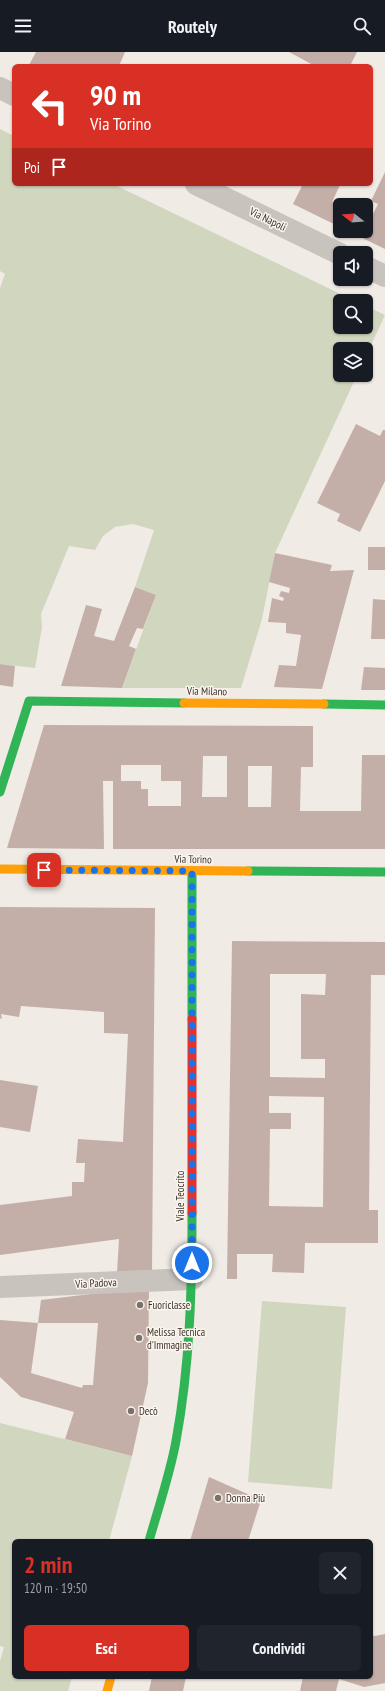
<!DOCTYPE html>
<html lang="it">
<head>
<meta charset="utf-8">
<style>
  :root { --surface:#171b24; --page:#20242c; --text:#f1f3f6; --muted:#9ea1a6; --accent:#d93025 }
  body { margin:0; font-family:"PT Sans Narrow",sans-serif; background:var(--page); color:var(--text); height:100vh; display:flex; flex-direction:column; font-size:15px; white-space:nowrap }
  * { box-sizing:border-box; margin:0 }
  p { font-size:13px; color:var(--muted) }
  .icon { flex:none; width:22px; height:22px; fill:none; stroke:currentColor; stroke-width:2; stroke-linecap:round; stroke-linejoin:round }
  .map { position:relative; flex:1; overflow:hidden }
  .sheet { position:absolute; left:12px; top:1487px; width:361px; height:140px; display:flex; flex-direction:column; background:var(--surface); border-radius:6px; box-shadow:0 1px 3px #0004 }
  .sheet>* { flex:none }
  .guide { position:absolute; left:12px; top:12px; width:361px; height:122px; border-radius:6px; box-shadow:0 1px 3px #0004; background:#d93025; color:#fff; overflow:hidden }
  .needle { width:26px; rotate:287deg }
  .fabs { position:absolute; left:333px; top:146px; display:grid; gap:8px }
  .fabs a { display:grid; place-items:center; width:40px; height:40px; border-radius:6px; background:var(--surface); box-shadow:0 1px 3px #0004; font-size:20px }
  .pin { position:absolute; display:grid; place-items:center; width:34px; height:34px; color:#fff; margin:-17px; border-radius:8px; box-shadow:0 2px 6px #0006 }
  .me { position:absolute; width:44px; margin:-22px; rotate:0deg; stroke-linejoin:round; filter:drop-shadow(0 0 3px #0008) }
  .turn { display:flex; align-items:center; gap:14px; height:84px; padding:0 12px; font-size:18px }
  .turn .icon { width:52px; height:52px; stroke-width:2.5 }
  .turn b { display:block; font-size:28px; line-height:34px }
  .then { display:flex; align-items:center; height:38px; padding:0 12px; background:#0003; gap:8px; font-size:15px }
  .round { display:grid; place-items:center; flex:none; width:42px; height:42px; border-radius:6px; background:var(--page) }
  .overview { display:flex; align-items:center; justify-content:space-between; height:68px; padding:0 12px }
  h1 { font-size:24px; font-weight:600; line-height:30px; color:var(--accent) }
  .cta { display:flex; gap:8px; margin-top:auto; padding:8px 12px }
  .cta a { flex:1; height:46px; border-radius:6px; background:var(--accent); color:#fff; font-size:16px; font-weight:600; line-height:46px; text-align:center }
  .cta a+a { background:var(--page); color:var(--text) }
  header { display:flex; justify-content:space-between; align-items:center; height:52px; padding:0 12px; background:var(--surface); font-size:18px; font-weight:600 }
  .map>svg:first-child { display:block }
</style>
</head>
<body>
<header><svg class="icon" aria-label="menu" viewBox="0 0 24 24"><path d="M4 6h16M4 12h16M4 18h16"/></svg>Routely<svg class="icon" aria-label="search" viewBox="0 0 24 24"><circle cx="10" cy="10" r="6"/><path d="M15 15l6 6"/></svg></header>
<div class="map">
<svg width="385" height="1639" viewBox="0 0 385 1639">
  <rect width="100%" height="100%" fill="#f0ebe5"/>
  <path fill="#d1d6bf" d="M0 77 14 84V132H113L355 249H340V275H366V254L385 263 366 304V297H340V323H357L275 501 262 567 241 636H122L156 543 135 535 154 478 133 472 115 475 103 484 95 498 69 494 41 562 42 575 35 616 0 612V236L5 222 0 219Z
    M262 1249 346 1255 332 1437 248 1430Z
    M0 1371 132 1404 109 1489H14V1625H72L68 1639H0V1609L4 1595 0 1594Z"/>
  <path fill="#c3afa7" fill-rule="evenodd" d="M36 0H125L119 14H31L29 13Z
    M289 0H357L350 14H315Z
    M385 120V197L348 179H366V167L370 168 378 152 371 149Z
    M303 132 340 133 332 150 340 154V175L293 152Z
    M356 372 380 384 383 378H385V429L360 480 337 469 340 462 317 451Z
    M368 495H385V518H368Z
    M275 501 332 513 330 519 354 518 322 637 274 635 279 613 296 614 301 583 286 581V571L268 570 272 546 283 549 284 546 279 544 281 539 289 541 290 536 269 530Z
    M135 535 156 543 143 577 137 576 129 594 136 597 122 636 61 634 86 553 102 557 94 584 114 589Z
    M373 547 385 548V587H371Z
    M0 612 15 614 13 635 0 633Z
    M364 615 385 616V638H361Z
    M44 673 313 674V715H301L300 759H361L362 703H385V797H113V729H103L104 797 7 796ZM203 704H227V745H202ZM121 713H161V729H181V754H148V737H141V729H121ZM248 714H272L271 755H248Z
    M0 855 155 856 152 1220 117 1221 119 1187 0 1203V1153L72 1144V1130H84L85 1111H76L78 1087 123 1090 128 982 104 981V960L21 954 19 965 1 962 2 967 0 966Z
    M232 889 385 890V923H371L369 1158H378V1191H305L304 1221 272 1220 273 1202H237V1227H227ZM270 922H326L325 943 301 942V1007H325V1026L270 1025ZM269 1044 324 1045 323 1155 269 1154 270 1077H291V1061H269Z
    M0 1028 38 1034 30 1080 0 1075Z
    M149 1235 148 1331 132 1404 65 1387 74 1360 21 1345 0 1325V1268L38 1271 31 1321 82 1336 83 1333H93L98 1271H38L41 1248Z
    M209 1425 261 1448 248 1489H190Z
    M385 1582V1631L364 1635 339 1627 336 1639H300L303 1625H371V1583L375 1584Z
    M152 1625H186L183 1639H149Z"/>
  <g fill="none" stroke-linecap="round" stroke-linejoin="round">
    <path stroke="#c9c3be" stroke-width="22" d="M0 36 14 43
      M196 132 340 202
      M366 215 385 224
      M0 1235 192 1227"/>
    <path stroke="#30b455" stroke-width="9" d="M324 652 385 653
      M0 740 29 649 184 651
      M192 819V967
      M248 819 385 820
      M149 1489C158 1457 170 1422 176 1389 190 1313 192 1237 192 1161"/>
    <path stroke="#ff9f0a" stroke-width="9" d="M184 651 324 652
      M0 817 248 819
      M107 1639 111 1625"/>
    <path stroke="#e5322d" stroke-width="9" d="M192 967V1161"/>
  </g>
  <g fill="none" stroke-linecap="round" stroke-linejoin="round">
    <path stroke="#1a73e8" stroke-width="7" stroke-dasharray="0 12.6" d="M44 818 192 819V1211"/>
  </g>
  <g fill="#7a716c" stroke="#fbf5ee" stroke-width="1.5">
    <circle cx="140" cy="1253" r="4"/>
    <circle cx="139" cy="1286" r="4"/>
    <circle cx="131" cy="1359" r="4"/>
    <circle cx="218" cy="1446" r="4"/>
  </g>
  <g text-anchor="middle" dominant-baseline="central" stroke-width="3" stroke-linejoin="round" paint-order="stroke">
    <g font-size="11" fill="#3b302b" stroke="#fbf5ee">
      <text transform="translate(268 167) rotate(26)">Via Napoli</text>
      <text transform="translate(207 639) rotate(1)">Via Milano</text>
      <text transform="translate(193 807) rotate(1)">Via Torino</text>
      <text transform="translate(180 1144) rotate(-90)">Viale Teocrito</text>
      <text transform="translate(96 1231) rotate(-3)">Via Padova</text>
    </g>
    <g font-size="11" fill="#3b302b" stroke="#fbf5ee" text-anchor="start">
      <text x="148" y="1253">Fuoriclasse</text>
      <text x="147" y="1280">Melissa Tecnica<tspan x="147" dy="13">d'Immagine</tspan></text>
      <text x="139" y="1359">Decò</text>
      <text x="226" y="1446">Donna Più</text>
    </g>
  </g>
</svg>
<div class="fabs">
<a><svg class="needle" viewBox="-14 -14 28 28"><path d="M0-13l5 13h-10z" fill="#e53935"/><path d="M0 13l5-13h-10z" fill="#9ea1a6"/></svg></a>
<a><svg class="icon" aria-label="sound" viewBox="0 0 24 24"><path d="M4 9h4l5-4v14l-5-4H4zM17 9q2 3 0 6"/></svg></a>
<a><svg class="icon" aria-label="search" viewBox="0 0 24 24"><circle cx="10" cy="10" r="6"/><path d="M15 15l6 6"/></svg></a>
<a><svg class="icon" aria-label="layers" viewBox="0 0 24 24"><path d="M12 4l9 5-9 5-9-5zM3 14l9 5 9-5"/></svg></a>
</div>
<div class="pin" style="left:44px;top:818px;background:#d93025"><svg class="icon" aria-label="arrive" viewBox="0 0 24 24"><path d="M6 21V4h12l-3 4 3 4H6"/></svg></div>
<svg class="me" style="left:192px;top:1211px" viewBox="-20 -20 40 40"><circle r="17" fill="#1a73e8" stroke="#fff" stroke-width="3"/><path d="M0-11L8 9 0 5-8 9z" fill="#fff"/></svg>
<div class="guide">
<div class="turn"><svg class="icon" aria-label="left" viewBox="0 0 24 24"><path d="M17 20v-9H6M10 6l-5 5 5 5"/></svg><div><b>90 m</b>Via Torino</div></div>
<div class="then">Poi<svg class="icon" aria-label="arrive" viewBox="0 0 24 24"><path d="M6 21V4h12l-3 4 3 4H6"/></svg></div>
</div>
<section class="sheet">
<div class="overview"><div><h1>2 min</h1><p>120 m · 19:50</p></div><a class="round"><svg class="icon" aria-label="close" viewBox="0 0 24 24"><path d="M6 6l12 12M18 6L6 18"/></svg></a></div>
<div class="cta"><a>Esci</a><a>Condividi</a></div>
</section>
</div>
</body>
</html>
